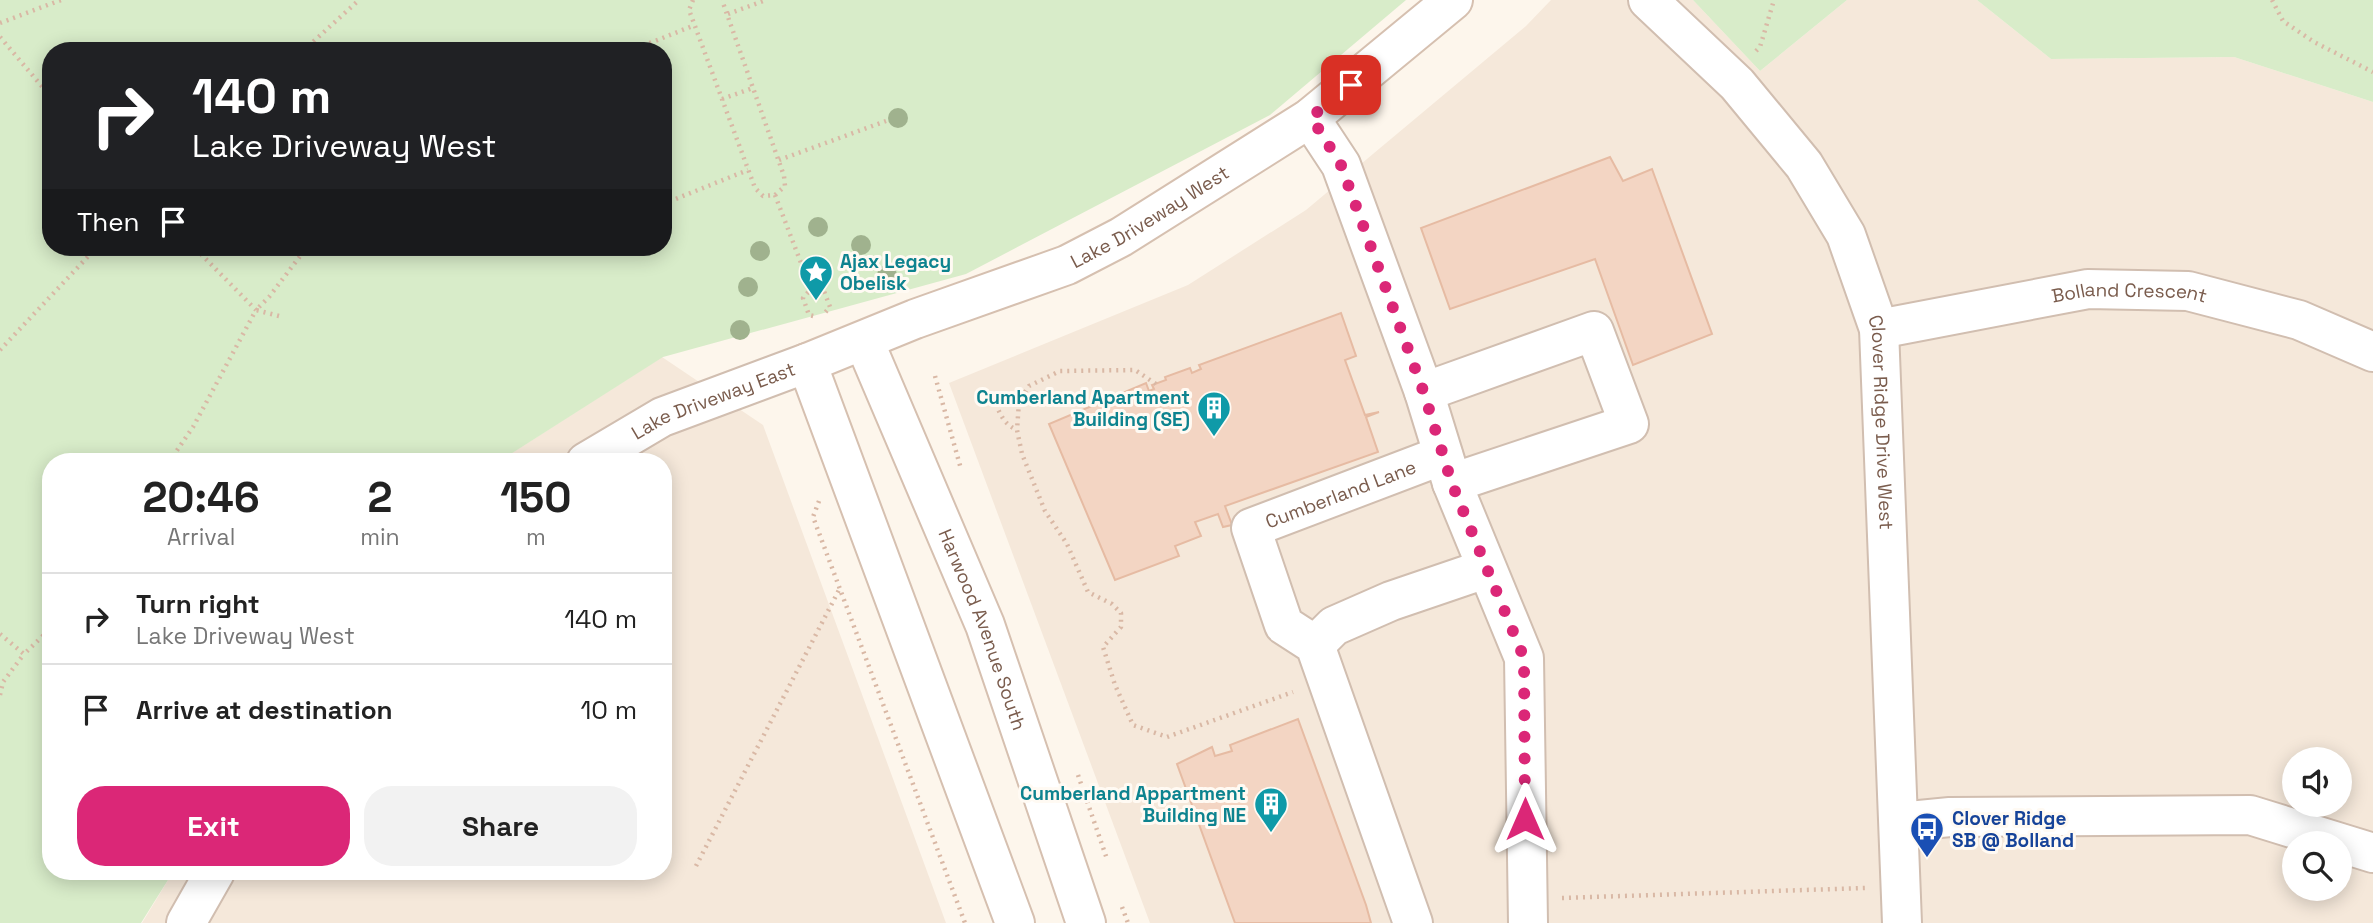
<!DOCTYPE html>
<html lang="en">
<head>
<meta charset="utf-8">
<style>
  :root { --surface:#fff; --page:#f2f2f2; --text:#222; --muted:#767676; --line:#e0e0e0; --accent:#db2777 }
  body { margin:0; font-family:"Space Grotesk",sans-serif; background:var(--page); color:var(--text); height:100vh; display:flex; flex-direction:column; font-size:26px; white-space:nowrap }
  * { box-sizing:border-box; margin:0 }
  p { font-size:23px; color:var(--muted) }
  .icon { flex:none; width:38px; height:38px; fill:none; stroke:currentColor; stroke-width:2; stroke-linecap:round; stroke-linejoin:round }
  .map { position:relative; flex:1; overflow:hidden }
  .sheet { position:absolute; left:42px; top:453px; width:630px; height:427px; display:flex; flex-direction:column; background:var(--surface); border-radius:28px; box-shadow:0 4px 18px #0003 }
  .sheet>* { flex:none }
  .hud { position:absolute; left:42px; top:42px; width:630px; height:214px; border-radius:28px; box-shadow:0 4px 18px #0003; background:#202124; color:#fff; overflow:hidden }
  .controls { position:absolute; left:2282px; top:747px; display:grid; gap:14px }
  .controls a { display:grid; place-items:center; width:70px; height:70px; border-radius:50%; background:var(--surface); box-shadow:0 4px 18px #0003; font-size:35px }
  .pin { position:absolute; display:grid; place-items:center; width:60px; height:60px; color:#fff; margin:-30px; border-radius:14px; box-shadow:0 4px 10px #0006 }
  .me { position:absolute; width:77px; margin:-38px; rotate:0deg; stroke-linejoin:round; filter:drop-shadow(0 0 5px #0008) }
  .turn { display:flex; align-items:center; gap:24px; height:147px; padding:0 35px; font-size:32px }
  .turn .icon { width:91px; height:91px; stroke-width:2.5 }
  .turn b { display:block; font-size:49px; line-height:60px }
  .then { display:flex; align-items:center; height:66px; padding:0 35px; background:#0003; gap:14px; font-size:26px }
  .eta { display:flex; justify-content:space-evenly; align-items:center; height:119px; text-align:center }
  .eta b { font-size:42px; font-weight:700; line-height:49px }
  .action { display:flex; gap:14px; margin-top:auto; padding:14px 35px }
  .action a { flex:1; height:80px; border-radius:28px; background:var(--accent); color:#fff; font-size:28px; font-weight:700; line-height:80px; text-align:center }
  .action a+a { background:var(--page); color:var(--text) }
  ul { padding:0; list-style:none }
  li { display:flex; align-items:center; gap:21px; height:91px; padding:0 35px; border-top:2px solid var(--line) }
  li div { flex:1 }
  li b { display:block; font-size:26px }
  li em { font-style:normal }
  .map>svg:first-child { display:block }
</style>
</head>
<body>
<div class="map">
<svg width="2373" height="923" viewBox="0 0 2373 923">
  <rect width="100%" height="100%" fill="#fdf6ec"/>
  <path fill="#f5e8da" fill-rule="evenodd" d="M1551 0H1693L1760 71 1847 0H1977L2051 59 2234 57 2373 102V923H1150L949 383 1188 285 1306 210 1526 26ZM2294 760H2340V805H2294ZM2294 844H2340V889H2294Z
    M662 357 763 425 946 923H142L173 872H663V462H498Z"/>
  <path fill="#d8ecc9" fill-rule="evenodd" d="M0 0H1406L1270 115 966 274 663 357 498 462H51V872H173L141 923H0ZM51 51H663V247H51Z
    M1693 0H1847L1760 71Z
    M1977 0H2373V102L2234 57 2051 59Z"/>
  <path fill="#f3d5c3" stroke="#e6bba3" stroke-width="2" d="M1610 157 1623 181 1652 169 1712 334 1633 365 1595 259 1450 309 1421 228Z
    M1341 313 1356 356 1345 360 1365 415 1379 412 1366 417 1378 452 1225 506 1232 525 1223 527 1218 514 1195 522 1201 536 1175 546 1179 556 1115 580 1049 424 1146 383 1149 391 1154 389 1152 385 1166 380 1165 377 1190 368 1192 373 1201 369 1199 365Z
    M1298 719 1366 905 1371 923H1235L1177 764 1212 747 1215 756 1232 751 1230 745Z"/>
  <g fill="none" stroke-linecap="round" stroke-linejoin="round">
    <g stroke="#d1beb0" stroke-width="42">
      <g id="street">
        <path id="s1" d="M1648 0 1737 84 1804 165 1846 235 1879 329 1902 923"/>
        <path d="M1310 118 1341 165 1424 392 1452 483 1524 658 1528 923"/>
        <path id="s2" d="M1879 329 2088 289 2188 291 2299 320 2373 352"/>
        <path d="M1424 392 1594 331 1629 424 1452 483"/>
        <path id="s3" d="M586 462 662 417 807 363"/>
        <path d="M1315 645 1334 626 1391 601 1485 569"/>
        <path d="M1899 822 1950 817 2250 815 2373 853"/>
        <path d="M186 923 215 872"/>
        <path id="s4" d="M1413 923 1315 645 1284 625 1251 528 1443 455"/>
      </g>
    </g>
    <g stroke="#d6c0b0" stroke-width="42">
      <g id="secondary">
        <path id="s5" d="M864 341 985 625 1086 923"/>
        <path id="s6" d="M1015 923 807 363 915 319 1067 265 1121 237 1310 118 1453 0"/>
      </g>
    </g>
    <path stroke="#d9b8a5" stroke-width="4.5" stroke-dasharray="2 5" stroke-linecap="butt" d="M693 0 689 10 755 188 763 196 775 195 785 186 784 176 722 0
      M2272 0 2283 21 2314 42 2373 72
      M728 14 766 0
      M0 23 61 0
      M0 37 51 97
      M303 51 359 0
      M630 51 695 25
      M1756 51 1760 47 1774 0
      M722 99 753 88
      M779 160 886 121
      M775 195 811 289 803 298 809 315 817 317
      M663 204 748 170
      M811 289 824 291 830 307 823 315
      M279 316 256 310 269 297 307 247
      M0 350 97 247
      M935 376 961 469
      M1156 384 1135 370 1060 371 1029 386 1019 402 1017 430 1022 454 1045 511 1067 544 1088 592 1112 604 1121 613V627L1103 647 1115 685 1133 725 1167 737 1293 692
      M1002 398 997 407C1002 418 1006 425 1017 430
      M169 462 193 427 256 310 194 247
      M819 501 813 517 965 923
      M0 634 24 654 51 628
      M0 695 3 682 24 654
      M1078 775 1107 859
      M696 866 840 588
      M1562 898 1865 888
      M1122 907 1128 923"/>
    <use href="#street" stroke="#fff" stroke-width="38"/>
    <use href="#secondary" stroke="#fff" stroke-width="38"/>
  </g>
  <g fill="#a0b28e">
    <circle cx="898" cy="118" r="10"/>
    <circle cx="818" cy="227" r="10"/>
    <circle cx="861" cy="245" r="10"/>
    <circle cx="760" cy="251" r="10"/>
    <circle cx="887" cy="275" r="10"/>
    <circle cx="748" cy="287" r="10"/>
    <circle cx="740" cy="330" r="10"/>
  </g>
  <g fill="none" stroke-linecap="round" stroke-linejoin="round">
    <path stroke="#db2777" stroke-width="12" stroke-dasharray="0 21.6" d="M1351 85 1311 117 1341 165 1424 393 1452 484 1524 658 1525 819"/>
  </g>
  <defs>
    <g id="sight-pin" transform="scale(1.75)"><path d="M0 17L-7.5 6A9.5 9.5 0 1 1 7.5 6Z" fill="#0f9aa8" stroke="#fffaf3"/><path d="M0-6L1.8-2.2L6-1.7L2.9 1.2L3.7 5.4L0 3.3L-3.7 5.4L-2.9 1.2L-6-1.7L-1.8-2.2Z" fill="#fff"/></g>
    <g id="building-pin" transform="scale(1.75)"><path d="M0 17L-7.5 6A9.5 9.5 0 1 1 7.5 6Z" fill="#0f9aa8" stroke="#fffaf3"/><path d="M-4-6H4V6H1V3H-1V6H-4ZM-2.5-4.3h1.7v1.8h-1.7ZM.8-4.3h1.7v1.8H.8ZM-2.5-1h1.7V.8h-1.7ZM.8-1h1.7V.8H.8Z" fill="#fff"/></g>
    <g id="bus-pin" transform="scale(1.75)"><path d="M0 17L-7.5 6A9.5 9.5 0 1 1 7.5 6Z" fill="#1a4fb4" stroke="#fffaf3"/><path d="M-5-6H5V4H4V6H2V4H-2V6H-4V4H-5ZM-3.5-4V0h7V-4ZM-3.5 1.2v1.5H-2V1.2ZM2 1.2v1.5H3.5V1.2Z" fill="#fff"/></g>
  </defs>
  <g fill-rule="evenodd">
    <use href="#sight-pin" x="816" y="272"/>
    <use href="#building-pin" x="1214" y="408"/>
    <use href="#building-pin" x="1271" y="804"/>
    <use href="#bus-pin" x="1927" y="829"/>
  </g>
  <g text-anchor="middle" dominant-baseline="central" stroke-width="6" stroke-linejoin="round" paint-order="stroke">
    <g font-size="19" fill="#7a5c4d" stroke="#fffaf3">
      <text stroke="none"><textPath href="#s6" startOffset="971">Lake Driveway West</textPath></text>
      <text stroke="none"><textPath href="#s2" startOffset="254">Bolland Crescent</textPath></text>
      <text stroke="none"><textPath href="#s3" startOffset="142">Lake Driveway East</textPath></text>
      <text stroke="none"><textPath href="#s1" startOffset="502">Clover Ridge Drive West</textPath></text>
      <text stroke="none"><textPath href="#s4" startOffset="530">Cumberland Lane</textPath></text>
      <text stroke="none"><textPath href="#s5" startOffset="312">Harwood Avenue South</textPath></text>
    </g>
    <g font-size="19" font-weight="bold" fill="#0d838f" stroke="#fffaf3" text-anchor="end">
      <text x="840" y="261" text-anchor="start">Ajax Legacy<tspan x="840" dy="22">Obelisk</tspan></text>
      <text x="1190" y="397">Cumberland Apartment<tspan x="1190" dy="22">Building (SE)</tspan></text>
      <text x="1246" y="793">Cumberland Appartment<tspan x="1246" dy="22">Building NE</tspan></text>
    </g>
    <g font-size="19" font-weight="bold" fill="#164399" stroke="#fffaf3" text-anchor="start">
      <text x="1952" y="818">Clover Ridge<tspan x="1952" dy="22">SB @ Bolland</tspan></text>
    </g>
  </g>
</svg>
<div class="controls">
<a><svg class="icon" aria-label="sound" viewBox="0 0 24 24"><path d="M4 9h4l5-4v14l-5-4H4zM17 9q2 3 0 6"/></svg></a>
<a><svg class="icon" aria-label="search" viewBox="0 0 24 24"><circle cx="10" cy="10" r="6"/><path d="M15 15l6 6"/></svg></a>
</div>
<div class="pin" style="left:1351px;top:85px;background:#d93025"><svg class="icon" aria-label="arrive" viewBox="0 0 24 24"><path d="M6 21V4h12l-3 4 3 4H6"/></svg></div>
<svg class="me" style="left:1525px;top:819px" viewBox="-20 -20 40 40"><path d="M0-17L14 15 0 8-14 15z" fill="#db2777" stroke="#fff" stroke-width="4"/></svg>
<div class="hud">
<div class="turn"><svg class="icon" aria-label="right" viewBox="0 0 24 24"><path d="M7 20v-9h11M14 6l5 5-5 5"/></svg><div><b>140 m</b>Lake Driveway West</div></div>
<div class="then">Then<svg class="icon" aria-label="arrive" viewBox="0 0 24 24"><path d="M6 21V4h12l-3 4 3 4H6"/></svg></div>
</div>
<section class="sheet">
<div class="eta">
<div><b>20:46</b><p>Arrival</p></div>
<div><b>2</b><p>min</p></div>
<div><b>150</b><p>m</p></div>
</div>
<ul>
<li><svg class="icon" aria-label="right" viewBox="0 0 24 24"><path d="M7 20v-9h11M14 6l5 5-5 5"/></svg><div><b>Turn right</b><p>Lake Driveway West</p></div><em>140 m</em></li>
<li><svg class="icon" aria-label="arrive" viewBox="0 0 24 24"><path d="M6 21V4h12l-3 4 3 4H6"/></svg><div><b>Arrive at destination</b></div><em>10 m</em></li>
</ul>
<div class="action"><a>Exit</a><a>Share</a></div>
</section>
</div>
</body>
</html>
